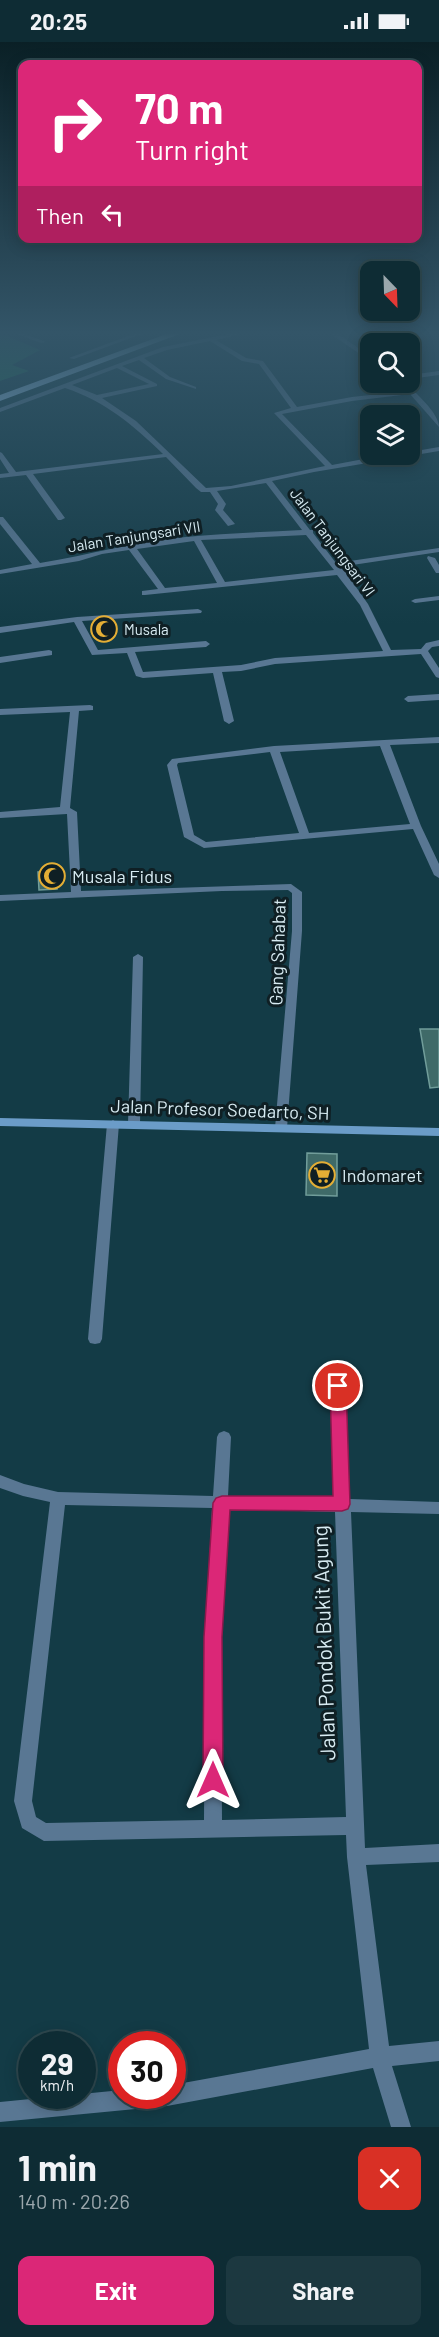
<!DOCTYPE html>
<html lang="en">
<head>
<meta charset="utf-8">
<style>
  :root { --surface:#0e2c34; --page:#1c3840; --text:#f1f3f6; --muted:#9ba7ac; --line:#2e484f; --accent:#db2777 }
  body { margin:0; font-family:Barlow,sans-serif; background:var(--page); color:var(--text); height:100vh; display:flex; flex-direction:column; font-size:22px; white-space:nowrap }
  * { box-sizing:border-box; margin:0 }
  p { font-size:20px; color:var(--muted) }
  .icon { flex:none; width:33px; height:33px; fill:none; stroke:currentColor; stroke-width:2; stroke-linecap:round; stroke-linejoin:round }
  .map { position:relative; height:2085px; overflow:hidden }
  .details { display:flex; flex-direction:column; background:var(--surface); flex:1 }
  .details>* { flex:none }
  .banner { position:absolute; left:18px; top:18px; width:404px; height:183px; border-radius:12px; box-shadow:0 3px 15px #0003,0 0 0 2px var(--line); background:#db2777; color:#fff; overflow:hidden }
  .needle { width:39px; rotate:157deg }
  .buttons { position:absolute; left:360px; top:219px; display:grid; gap:12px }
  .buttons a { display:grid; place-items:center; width:60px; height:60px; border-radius:12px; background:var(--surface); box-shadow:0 3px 15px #0003,0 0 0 2px var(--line); font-size:30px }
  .speed { position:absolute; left:18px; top:1989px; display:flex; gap:12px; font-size:30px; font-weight:700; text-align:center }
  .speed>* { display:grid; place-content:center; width:78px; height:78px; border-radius:50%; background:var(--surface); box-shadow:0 3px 15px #0003,0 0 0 2px var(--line); line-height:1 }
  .speed small { font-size:15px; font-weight:400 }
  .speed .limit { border:9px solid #d22; background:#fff; color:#111 }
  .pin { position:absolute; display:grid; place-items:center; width:51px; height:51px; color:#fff; margin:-26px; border:3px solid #fff; border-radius:50%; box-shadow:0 2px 6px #0007 }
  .me { position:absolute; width:66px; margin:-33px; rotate:0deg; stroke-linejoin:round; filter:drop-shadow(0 0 4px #0008) }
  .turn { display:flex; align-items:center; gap:21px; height:126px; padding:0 18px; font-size:27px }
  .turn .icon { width:78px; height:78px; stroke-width:2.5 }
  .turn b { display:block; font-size:42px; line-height:51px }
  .then { display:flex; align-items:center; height:57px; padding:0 18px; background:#0003; gap:12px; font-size:22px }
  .round { display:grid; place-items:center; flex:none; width:63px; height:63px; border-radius:12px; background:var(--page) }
  .headline { display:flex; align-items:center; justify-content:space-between; height:102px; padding:0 18px }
  h1 { font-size:36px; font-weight:700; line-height:45px }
  .action { display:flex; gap:12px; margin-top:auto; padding:12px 18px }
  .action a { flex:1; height:69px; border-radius:12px; background:var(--accent); color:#fff; font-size:24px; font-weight:700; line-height:69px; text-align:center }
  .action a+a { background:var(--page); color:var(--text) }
  .status { display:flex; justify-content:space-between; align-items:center; height:42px; padding:0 30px; background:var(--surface); direction:ltr }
  .status svg { height:16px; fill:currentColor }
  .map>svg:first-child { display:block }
</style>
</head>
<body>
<div class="status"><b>20:25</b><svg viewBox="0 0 49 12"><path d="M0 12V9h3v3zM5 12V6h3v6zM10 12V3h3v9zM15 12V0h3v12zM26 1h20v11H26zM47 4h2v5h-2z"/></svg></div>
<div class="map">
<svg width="439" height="2085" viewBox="0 0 439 2085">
  <rect width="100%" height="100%" fill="#133b46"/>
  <path fill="#1c6f52" d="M0 291 40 308 12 323 29 329 0 339Z"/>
  <path fill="#3f6a68" stroke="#719d9a" stroke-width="1.5" d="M56 829 57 847 39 848 38 830Z
    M420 987H439V1045L430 1046Z
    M307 1111 337 1112V1154L306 1153Z"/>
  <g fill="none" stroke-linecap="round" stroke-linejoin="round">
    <path fill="#597793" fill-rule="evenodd" d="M11 290H19L46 300 41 301Z
      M139 290H147L74 317 69 316Z
      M238 290H249L216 298 246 316 263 319 297 365 352 355 406 349 397 340H404C415 350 439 371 439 385L410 352 352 359 282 372 332 423 390 412H410V410L439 405V409L314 430 272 439 310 488H313V491L336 521 439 506V510L339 525 344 528 368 562 391 608 421 607 426 601 439 598V604L432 605 428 609 439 626V636L436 635 421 612 275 622 241 629 222 630 234 679 229 682 224 679 213 631 143 636 136 634 127 611 92 613 74 580 0 591V585L77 575 198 567 202 569 201 571 82 579 98 608 206 599 210 602 206 605 135 610 143 630 241 623 275 616 383 609 360 563 337 533 145 553H142V549L158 547 129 508 102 512 79 519 0 532V528L32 522 0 482V475H3L40 521C89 513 137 499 186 495 225 491 264 490 302 488L266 441 217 449 226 462 223 468 235 482 228 484 215 468 218 462 210 450H201L196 446 166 415 33 432 65 476 61 478H58L26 433 0 436V432L9 431 0 417V410L2 411 16 430 163 412C133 383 105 359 65 346L0 370V366L163 305ZM210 299 242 319 259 322 291 366 274 371 325 424 231 444 206 446 136 379 102 356 157 344V342L122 324 139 318 166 337 196 347V345L170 335 144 316 167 308ZM117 326 149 342 97 353 72 343ZM306 493 334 528 225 540 201 498ZM194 499 217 541 165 546 137 507Z
      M328 290H335L370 314V319Z
      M439 329V333L410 337V333Z
      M428 514 435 516 439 523V531H436L427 516Z
      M439 554V558L415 561 411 559 415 557Z
      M49 608 52 609V613L0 621V615Z
      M439 652V658L408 660 404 657 408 654Z
      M90 663 93 664V668L79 669 70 766 77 770 81 849 291 842 302 850V889L287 1086 285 1089H277L275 1086 292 889V851L288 848 222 849 0 859V853L71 850 67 772 0 776V770L60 765 70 670 0 673V667Z
      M439 695V701L390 703 421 784 439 822V836L434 833 413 787 204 806 184 795 167 723 172 717 274 704ZM380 704 410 782 309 791 280 710ZM270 710 299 791 206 800 194 793 177 723 178 721Z
      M138 912 143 915 140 1082 134 1086 128 1082 133 915Z
      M113 1078 119 1082 102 1297 100 1301 95 1302 90 1301 88 1297 107 1082Z
      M338 1338 343 1340 345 1344 350 1457 439 1460V1472L351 1470 365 1806 439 1802V1820L366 1823 389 2004 439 1999V2019L392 2024 411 2085H391L373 2026 167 2064 0 2080V2060L122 2048V2054H172V2043L369 2007 347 1815 346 1793 44 1799 22 1786 14 1759 50 1460 23 1454 0 1446V1433L24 1442 58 1450 213 1454 217 1395 219 1391 224 1389 229 1391 231 1395 228 1454 335 1457 331 1344 333 1340ZM65 1463 212 1466 205 1595 204 1778 46 1781 36 1775 32 1759ZM228 1467 335 1470 346 1775 222 1778 221 1595Z"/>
    <path fill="#6b9cc8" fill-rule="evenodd" d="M0 1076 439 1086V1094L0 1084Z"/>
    <path fill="#a3cff8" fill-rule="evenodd" d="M172 290H185L0 359V353Z"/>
  </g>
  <linearGradient id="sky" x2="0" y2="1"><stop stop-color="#0a2026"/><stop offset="0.5" stop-color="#335568"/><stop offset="1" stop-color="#335568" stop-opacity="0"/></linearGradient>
  <rect width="439" height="582" fill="url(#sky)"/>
  <path fill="#db2777" stroke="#8e194d" stroke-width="1.5" d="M338 1337 344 1339 346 1344 350 1462 348 1467 342 1469 230 1468 222 1595 223 1738 220 1745 213 1748 206 1745 203 1738 204 1595 213 1461 216 1456 222 1454H333L330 1344 332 1339Z"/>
  <defs>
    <g id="mosque-ring" transform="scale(1.35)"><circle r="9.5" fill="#0f1f24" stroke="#e4ae35" stroke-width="1.5"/><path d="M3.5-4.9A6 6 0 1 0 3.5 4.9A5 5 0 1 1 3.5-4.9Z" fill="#e4ae35"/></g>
    <g id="supermarket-ring" transform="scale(1.35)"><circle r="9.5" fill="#0f1f24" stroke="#e4ae35" stroke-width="1.5"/><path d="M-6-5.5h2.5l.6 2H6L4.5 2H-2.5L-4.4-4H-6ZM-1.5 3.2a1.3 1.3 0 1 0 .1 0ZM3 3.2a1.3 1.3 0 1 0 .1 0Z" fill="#e4ae35"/></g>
  </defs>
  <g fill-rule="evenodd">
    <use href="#mosque-ring" x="104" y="587"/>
    <use href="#mosque-ring" x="52" y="834"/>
    <use href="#supermarket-ring" x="322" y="1133"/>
  </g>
  <g text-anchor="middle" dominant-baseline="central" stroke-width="6" stroke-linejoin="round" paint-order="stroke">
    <g font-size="15" fill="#d8ecf3" stroke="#0f1f24">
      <text transform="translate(134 494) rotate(-9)">Jalan Tanjungsari VII</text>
      <text transform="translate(333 500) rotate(53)">Jalan Tanjungsari VI</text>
    </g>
    <g font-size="15" fill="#d8ecf3" stroke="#0f1f24" text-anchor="start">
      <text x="124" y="587">Musala</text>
    </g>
    <g font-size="18" fill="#d8ecf3" stroke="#0f1f24" text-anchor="start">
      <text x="72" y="834">Musala Fidus</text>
      <text x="342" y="1133">Indomaret</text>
    </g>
    <g font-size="18" fill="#d8ecf3" stroke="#0f1f24">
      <text transform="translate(277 910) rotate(-88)">Gang Sahabat</text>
      <text transform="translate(220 1067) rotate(2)">Jalan Profesor Soedarto, SH</text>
    </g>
    <g font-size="21" fill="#d8ecf3" stroke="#0f1f24">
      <text transform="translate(323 1601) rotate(-92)">Jalan Pondok Bukit Agung</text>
    </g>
  </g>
</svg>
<div class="buttons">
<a><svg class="needle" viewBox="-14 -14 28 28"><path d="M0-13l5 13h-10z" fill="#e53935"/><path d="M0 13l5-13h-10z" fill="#9ba7ac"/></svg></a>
<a><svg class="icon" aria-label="search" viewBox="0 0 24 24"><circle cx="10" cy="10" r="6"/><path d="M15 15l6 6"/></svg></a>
<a><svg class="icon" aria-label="layers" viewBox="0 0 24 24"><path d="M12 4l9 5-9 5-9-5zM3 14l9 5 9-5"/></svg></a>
</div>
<div class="speed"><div>29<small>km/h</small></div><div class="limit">30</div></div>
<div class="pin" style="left:338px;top:1344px;background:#d93025"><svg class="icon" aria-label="arrive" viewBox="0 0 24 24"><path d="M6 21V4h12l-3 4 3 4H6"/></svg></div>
<svg class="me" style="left:213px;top:1738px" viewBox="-20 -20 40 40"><path d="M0-17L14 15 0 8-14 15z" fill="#db2777" stroke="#fff" stroke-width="4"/></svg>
<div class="banner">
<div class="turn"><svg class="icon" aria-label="right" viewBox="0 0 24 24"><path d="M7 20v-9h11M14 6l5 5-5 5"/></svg><div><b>70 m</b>Turn right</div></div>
<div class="then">Then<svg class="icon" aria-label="left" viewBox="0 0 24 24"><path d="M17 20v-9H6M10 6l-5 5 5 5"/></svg></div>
</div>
</div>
<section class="details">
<div class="headline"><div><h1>1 min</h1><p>140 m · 20:26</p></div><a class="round" style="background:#d93025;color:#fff"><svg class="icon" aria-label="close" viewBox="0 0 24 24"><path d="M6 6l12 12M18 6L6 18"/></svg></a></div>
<div class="action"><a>Exit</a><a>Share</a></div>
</section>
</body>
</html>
